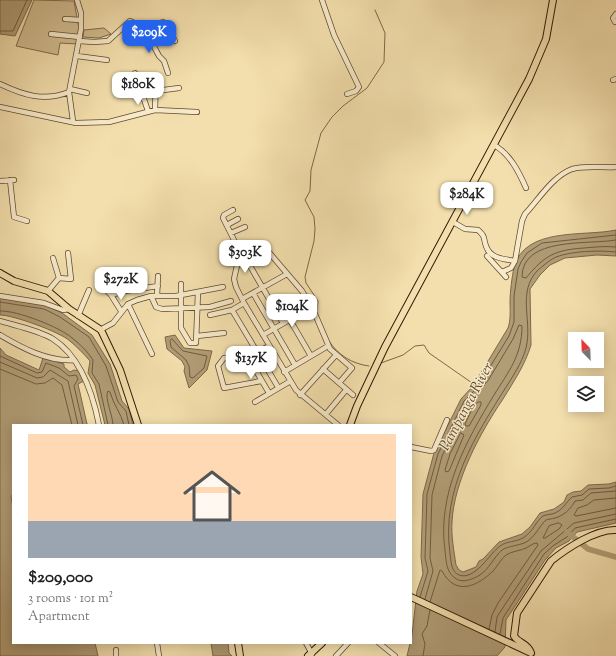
<!DOCTYPE html>
<meta charset="utf-8">
<style>
:root{--surface:#fff;--page:#f2f2f2;--text:#222;--muted:#767676;--line:#e0e0e0;--accent:#2563eb}
body{margin:0;font-family:"Sorts Mill Goudy",serif;background:var(--page);color:var(--text);height:100vh;display:flex;flex-direction:column;font-size:15px;white-space:nowrap}
*{box-sizing:border-box;margin:0}
p{font-size:13px;color:var(--muted)}
.icon{flex:none;width:22px;height:22px;fill:none;stroke:currentColor;stroke-width:2;stroke-linecap:round;stroke-linejoin:round}
.map{position:relative;flex:1;overflow:hidden}
.sheet{position:absolute;left:12px;top:424px;width:400px;height:220px;display:flex;flex-direction:column;background:var(--surface);border-radius:0px;box-shadow:0 2px 10px #0003}
.sheet>*{flex:none}
.needle{width:26px;rotate:337deg}
.controls{position:absolute;left:568px;top:332px;display:grid;gap:8px}
.controls a{display:grid;place-items:center;width:36px;height:36px;border-radius:0px;background:var(--surface);box-shadow:0 2px 10px #0003;font-size:20px}
.price{position:absolute;translate:-50% -34px;padding:0 9px;border-radius:8px;background:#fff;color:#222;font-size:13px;line-height:26px;filter:drop-shadow(0 1px 2px #0008)}
.price::after{content:'';position:absolute;left:50%;top:24px;width:12px;height:9px;margin-left:-6px;background:inherit;clip-path:polygon(0 0,100% 0,50% 100%)}
.price.current{background:var(--accent);color:#fff}
ul{padding:0;list-style:none}
li{display:grid;align-content:center;gap:8px;height:212px;padding:0 16px}
li+li{border-top:1px solid var(--line)}
li span{display:grid;place-items:center;height:124px;border-radius:0px;color:#555}
li>.icon{margin-inline-start:auto}
span .icon{width:72px;height:72px;fill:#fffc;stroke-width:1}
li b{font-size:17px}
.map>svg:first-child{display:block}
.green{fill:#d2bd91;stroke:#806b4c}
.water{fill:#b09c75;stroke:#7c6849}
.lines{fill:none;stroke-linecap:round;stroke-linejoin:round}
.shore{stroke:#705a3e;stroke-width:1}
.stream{stroke:#7c6849;stroke-width:1}
.river{stroke:#b09c75;stroke-width:5.5}
.minor-casing{stroke:#604a31;stroke-width:6}
.major-casing{stroke:#2f1908;stroke-width:8}
.minor{stroke:#f7eaca;stroke-width:4.5}
.major{stroke:#f3dfad;stroke-width:6}
.labels{text-anchor:middle;dominant-baseline:central;stroke-width:3;stroke-linejoin:round;paint-order:stroke}
.water-label{font-size:15px;font-style:italic;fill:#634d34;stroke:#f7eaca}
</style>
<div class="map">
<svg width="616" height="656" viewBox="0 0 616 656">
<rect width="100%" height="100%" fill="#f3dfad"/>
<filter id="stains"><feTurbulence type="fractalNoise" baseFrequency=".005" numOctaves="4"/><feColorMatrix values="0 0 0 0 .2 0 0 0 0 .09 0 0 0 0 .02 0 0 0 .5 -.17"/></filter>
<radialGradient id="worn" r=".72"><stop offset=".6" stop-color="#630" stop-opacity="0"/><stop offset="1" stop-color="#630" stop-opacity=".3"/></radialGradient>
<path class="green" d="M34 0 74 1 79 29 77 44 60 43 58 55 16 46Z
M104 28 111 34 99 38 83 37 84 30Z"/>
<path class="water" d="M0 0H32L15 36 0 34Z
M616 230V256L597 255 565 258 550 265 540 275 530 289 531 345C525 365 514 381 503 399 480 433 454 481 452 522 451 536 454 551 456 565L459 570 463 572 476 567 479 561 483 559 499 542 522 534 530 527 540 513 554 509 564 502 567 495 573 492 581 491 588 485 609 484 616 482V523L577 532 569 541 556 548 545 560 506 620 505 647 497 656H407L412 635 417 591 423 574 421 557 423 494 434 453 461 399 473 386 508 328C511 319 510 311 510 301 510 293 512 276 514 268 524 226 585 237 616 230Z
M0 298 45 305 62 313 92 335 110 364 122 401 129 409 133 425H105L95 385 88 373 90 361C84 354 77 347 70 341 60 332 13 315 0 315Z
M175 335 184 348 212 351 207 370 189 388 184 371 185 367 182 361 167 349 165 337Z
M0 348 6 355 39 370 43 358 64 364V367L70 372 74 370 79 371 84 381 78 384 87 424 89 425H13V495L11 496 13 509V643H95L98 656H0Z
M211 643H228L229 653 232 656H213Z"/>
<g class="lines">
<path class="shore" d="M0 31H13L27 0
M616 240C589 245 522 236 522 277L526 278C545 255 555 250 584 248 595 247 605 246 616 247
M616 252C600 250 571 251 556 257 549 260 543 266 537 271 518 292 531 318 527 343 525 357 515 373 508 384 475 436 441 489 450 554 451 561 451 572 459 575 475 581 490 553 500 546 507 541 516 542 523 538 533 532 536 521 543 516 547 514 551 515 555 513 564 509 566 502 572 497L582 495 589 489 609 488 616 486
M0 302 44 309 60 317 89 337 106 366 118 402 126 411 129 425
M0 311C16 310 60 327 72 338 80 344 88 352 93 360L92 373 99 384 108 425
M172 339 183 351 207 356 204 368 193 378 190 377 189 366 186 360 171 347 170 341Z
M0 356 37 373 42 372 46 363 59 368 69 376 76 375 78 379 74 386 83 425
M0 362 37 378 43 377 50 370 68 381 78 425
M0 369 36 384 45 383 53 378 62 385 72 425
M478 402H481V405L469 426H466L465 424 473 407Z
M113 425C113 416 104 397 108 391L110 392C113 404 121 413 124 425
M461 433 464 435 449 471 446 472 445 470 450 454Z
M616 498 594 500 587 505 578 508 574 515 576 516 616 508
M559 523 562 525 559 529 545 538H543L549 526Z
M420 597 428 571 425 558 427 494 438 454 464 401 477 388 509 336 514 322V296L518 269 521 262 527 253 542 243 616 235
M425 599 433 571 430 558 432 495 442 456 466 408 489 379 513 339 519 325 522 326C522 355 509 371 494 395 466 441 437 494 445 550 446 560 446 572 455 578 462 584 473 579 480 575 489 569 494 557 502 550 510 545 520 546 528 541 536 535 541 524 546 520 548 519 552 519 555 518 563 516 571 509 575 501L583 500 591 493 616 491
M430 602 440 570 442 571C456 597 478 586 494 570 498 565 501 559 506 555 512 551 520 551 526 548 530 546 533 543 537 543L538 545 498 603 492 615 489 629
M495 632 497 617 504 606 541 551 574 523 616 514
M500 634 503 618 544 554 554 545 567 537 575 528 616 519
M423 656 425 644 422 634 427 626 430 610"/>
<path class="stream" d="M317 314 318 301 306 283 305 277 314 241 315 229 314 217 305 200 310 191 311 170 321 133 332 117 343 106 367 88 384 62 385 33 375 10
M329 341C338 355 352 364 369 366
M381 363 403 355 415 346 424 345 429 353 475 385"/>
<path class="river" d="M567 532 588 549 616 557"/>
<g class="minor-casing">
<path id="minor" d="M322 0 334 35 359 87 356 91 347 94
M65 19 81 20
M615 22 613 18 616 14
M144 28 159 56 164 61 168 73
M51 34 80 37
M79 41 94 42 108 41 130 21 144 28 163 22 175 41
M77 56 107 60
M135 73 148 111
M613 80 616 79
M0 84C23 95 44 102 69 92
M70 89 87 93
M156 91 179 88
M0 107 76 123 109 122 155 110 197 112
M155 110 156 79
M73 121 69 92 81 29V13L77 0
M494 145C510 154 519 172 526 188
M10 180 14 217 27 221
M0 181 14 180
M233 210 224 215 223 218 240 252 234 279 236 287 244 303 296 390 338 425
M453 222 465 229 478 230C486 237 483 238 486 246 490 259 505 259 515 261L522 221 525 214C539 199 553 176 572 169 586 165 602 168 616 167
M227 225 238 219
M231 233 245 227
M240 252 255 244 261 243 302 291 312 307 330 349 352 368 339 383
M242 252 283 323
M487 256 506 277
M502 272 511 268 515 261
M59 278 71 279 68 253
M98 282 111 295 125 291 158 286
M181 284V328L190 343H196L198 292
M48 291 59 278 53 258
M253 293 295 365
M111 295 121 311
M0 296 44 303 63 310 69 309
M151 296 156 307 162 309 210 307 231 301
M157 296 158 276
M242 299 287 274
M128 304 152 354
M232 310 278 387
M210 315 232 310 244 303
M78 316 89 290
M290 320 311 356
M0 321C17 326 38 330 53 339 81 357 93 394 99 425
M100 330 113 323 128 304 137 300 151 296H176L223 287
M0 335C22 348 48 362 74 360
M263 335 312 307
M197 336 224 333
M248 357 269 393
M323 369 353 395
M284 372 328 346
M261 381 224 388 218 366 224 358 248 357 269 346
M300 395 336 355
M255 402 289 382
M326 414 346 390
M411 447 431 451 434 450 447 420
M157 643 159 656
M306 643 312 654
M379 643 395 656
M116 650V656
M336 656 348 643"/>
</g>
<g class="major-casing">
<path id="major" d="M0 273 14 281 48 291 69 309 101 330 120 370 138 425
M350 425 357 406 385 347 529 79 546 39 553 0
M411 597 531 653
M238 643 240 656
M531 653C528 643 519 644 514 636L517 613 551 561C567 548 596 529 616 530
M308 656 322 643"/>
</g>
<use href="#minor" class="minor"/>
<use href="#major" class="major"/>
</g>
<g class="labels">
<g class="water-label">
<text transform="translate(467 407) rotate(-62)">Pampanga River</text>
</g>
</g>
<rect width="100%" height="100%" filter="url(#stains)"/>
<rect width="100%" height="100%" fill="url(#worn)"/>
</svg>
<div class="controls">
<a><svg class="needle" viewBox="-14 -14 28 28"><path d="M0-13l5 13h-10z" fill="#e53935"/><path d="M0 13l5-13h-10z" fill="#767676"/></svg></a>
<a><svg class="icon" aria-label="layers" viewBox="0 0 24 24"><path d="M12 4l9 5-9 5-9-5zM3 14l9 5 9-5"/></svg></a>
</div>
<b class="price current" style="left:149px;top:54px">$209K</b>
<b class="price" style="left:138px;top:106px">$180K</b>
<b class="price" style="left:467px;top:216px">$284K</b>
<b class="price" style="left:245px;top:274px">$303K</b>
<b class="price" style="left:121px;top:301px">$272K</b>
<b class="price" style="left:292px;top:328px">$104K</b>
<b class="price" style="left:251px;top:380px">$137K</b>
<section class="sheet">
<ul>
<li><span style="background:linear-gradient(#ffd9b3 70%,#9aa5b1 0)"><svg class="icon" aria-label="home" viewBox="0 0 24 24"><path d="M3 11l9-7 9 7M6 9v11h12V9"/></svg></span><div><b>$209,000</b><p>3 rooms · 101 m²</p><p>Apartment</p></div></li>
</ul>
</section>
</div>
